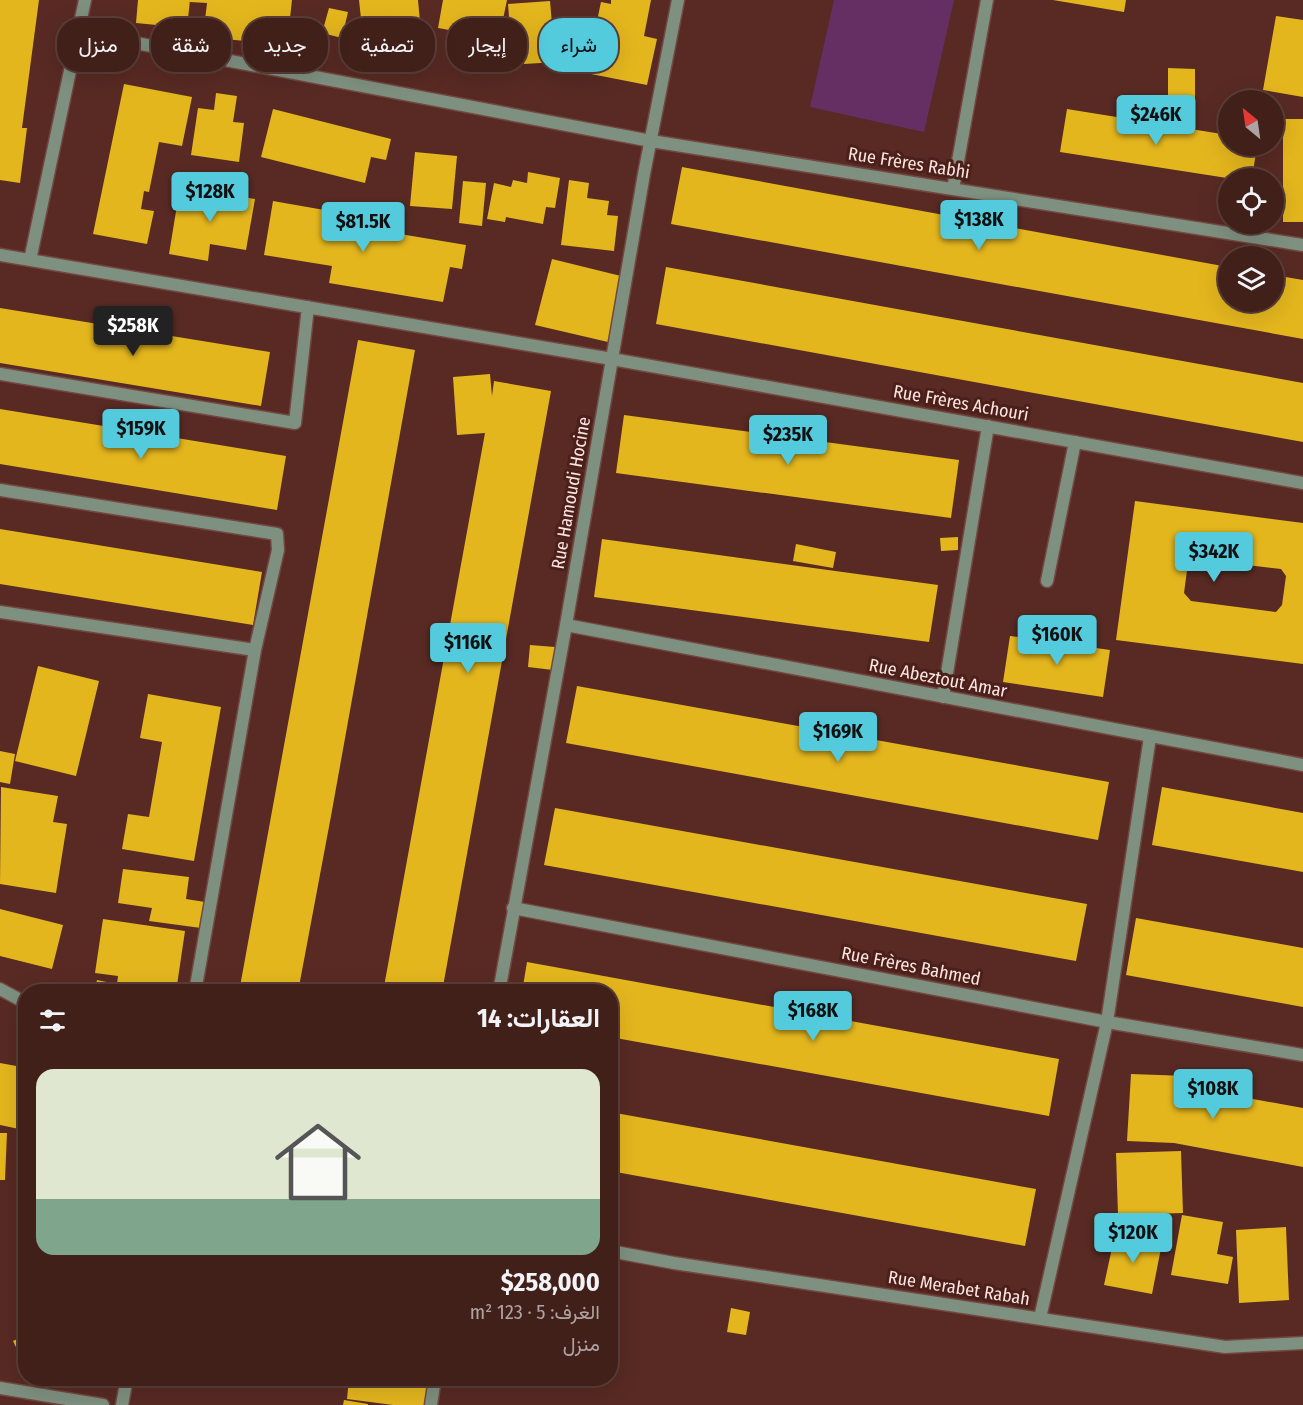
<!DOCTYPE html>
<html lang="ar">
<meta charset="utf-8">
<style>
:root{--surface:#42201a;--page:#492823;--text:#f1f3f6;--muted:#aea3a2;--line:#5a3e39;--accent:#54cadd}
body{margin:0;font-family:"Fira Sans Condensed",Vazirmatn,sans-serif;background:var(--page);color:var(--text);direction:rtl;height:100vh;display:flex;flex-direction:column;font-size:22px;white-space:nowrap}
*{box-sizing:border-box;margin:0}
p{font-size:20px;color:var(--muted)}
.icon{flex:none;width:33px;height:33px;fill:none;stroke:currentColor;stroke-width:2;stroke-linecap:round;stroke-linejoin:round}
.map{position:relative;flex:1;overflow:hidden;direction:ltr}
.sheet{position:absolute;left:18px;top:984px;width:600px;height:402px;display:flex;flex-direction:column;background:var(--surface);border-radius:24px;box-shadow:0 6px 24px #0002,0 0 0 2px var(--line);direction:rtl}
.sheet>*{flex:none}
.hud{position:absolute;left:18px;top:18px;width:600px;height:54px;direction:rtl;display:flex;gap:12px}
.needle{width:39px;rotate:331deg}
.buttons{position:absolute;left:1218px;top:90px;display:grid;gap:12px}
.buttons a{display:grid;place-items:center;width:66px;height:66px;border-radius:50%;background:var(--surface);box-shadow:0 6px 24px #0002,0 0 0 2px var(--line);font-size:30px}
.price{position:absolute;translate:-50% -51px;padding:0 14px;border-radius:6px;background:var(--accent);color:#111;font-size:20px;line-height:39px;filter:drop-shadow(0 2px 3px #0008)}
.price::after{content:'';position:absolute;left:50%;top:36px;width:18px;height:14px;margin-left:-9px;background:inherit;clip-path:polygon(0 0,100% 0,50% 100%)}
.price.on{background:#222;color:#fff}
ul{padding:0;list-style:none}
li{display:grid;align-content:center;gap:12px;height:318px;padding:0 18px}
li span{display:grid;place-items:center;height:186px;border-radius:18px;color:#555}
li>.icon{margin-inline-start:auto}
span .icon{width:108px;height:108px;fill:#fffc;stroke-width:1}
li b{font-size:26px}
h2{display:flex;justify-content:space-between;align-items:center;height:72px;padding:0 18px;font-size:26px}
.tag{padding:0 21px;border-radius:24px;background:var(--surface);box-shadow:0 6px 24px #0002,0 0 0 2px var(--line);font-size:21px;line-height:54px}
.tag.on{background:var(--accent);color:#111}
.map>svg:first-child{display:block}
.green{fill:#662f63}
.building{fill:#e4b61e;fill-rule:evenodd}
.lines{fill:none;stroke-linecap:round;stroke-linejoin:round}
.service-casing{stroke:#724841;stroke-width:15}
.minor-casing{stroke:#724841;stroke-width:15}
.service{stroke:#7e9080;stroke-width:12}
.minor{stroke:#7e9080;stroke-width:12}
.labels{text-anchor:middle;dominant-baseline:central;stroke-width:6;stroke-linejoin:round;paint-order:stroke}
.street-label{font-size:18px;fill:#fde4e0;stroke:#4c201a}
</style>
<div class="map">
<svg width="1303" height="1405" viewBox="0 0 1303 1405">
<rect width="100%" height="100%" fill="#582a23"/>
<path class="green" d="M834 0H954L924 132 810 107Z"/>
<path class="building" d="M0 0H39L22 128H27L20 183 0 180Z
M138 0H190L187 28 136 23Z
M190 0H292L287 45 203 37 207 3 190 2Z
M359 0H418L420 22 362 28Z
M443 0H507L499 39 438 28Z
M611 0H651L644 36 657 39 647 85 586 73 601 2 611 4Z
M1053 0H1126L1124 12Z
M550 1 552 24 572 23 574 61 524 64 523 43 511 44 508 4Z
M329 8 348 12 342 38 322 33Z
M1276 16 1303 20V97L1263 90Z
M1168 68 1195 69V100L1168 99Z
M124 84 192 97 182 146 159 142 149 192 144 191 141 209 154 211 147 244 93 234Z
M216 93 237 96 233 122 244 123 239 162 191 155 198 108 214 110Z
M273 109 391 139 386 160 371 157 365 183 261 157Z
M1067 109 1228 135V146H1257L1252 178H1227L1060 152Z
M1283 119H1303V222H1283Z
M415 152 457 156 452 209 410 206Z
M682 167 1228 267V302H1274V275L1303 280V339L671 224Z
M528 172 560 178 555 208 546 207 543 224 506 217 505 222 487 219 494 183 511 187 513 180 527 183Z
M569 180 589 183 587 198 609 201 607 215 618 216 614 251 561 245Z
M463 181 486 183 482 226 459 223Z
M180 187 255 199 246 250 210 244 208 261 169 254Z
M273 201 330 211 328 222 466 245 462 269 450 267 443 302 329 283 332 266 264 255Z
M552 259 625 277 608 342 535 325Z
M666 267 1303 383V442L656 324Z
M0 308 270 352 261 406 0 363Z
M358 340 415 350 331 816 298 992H239Z
M490 374 492 396 494 381 551 391 442 992H383L485 433 457 435 453 377Z
M0 409 286 456 277 510 0 464Z
M624 415 959 460 951 518 616 473Z
M1135 501 1303 523V664L1116 640ZM1196 559 1281 569 1286 576 1282 605 1276 612 1191 601 1184 593 1188 563Z
M0 529 262 572 253 625 0 584Z
M958 537V550L941 551 940 538Z
M602 539 938 585 929 642 594 597Z
M796 544 836 552 833 568 793 561Z
M1010 636 1110 650 1103 697 1003 682Z
M530 645 555 647 553 670 528 667Z
M38 666 99 681 76 776 15 761Z
M577 686 1109 782 1098 840 566 743Z
M148 694 221 707 194 861 122 849 128 814 149 817 162 742 140 738Z
M0 751 15 754 10 784 0 782Z
M1 787 58 796 53 822 67 824 56 893 0 884Z
M1162 787 1303 813V872L1152 845Z
M555 808 1087 904 1076 961 544 865Z
M123 869 189 877 186 899 205 902 201 928 149 921 152 908 118 903Z
M0 909 63 925 52 969 0 956Z
M1136 918 1303 948V1007L1126 975Z
M103 919 185 931 176 992H116L118 976 95 973Z
M527 962 1059 1059 1049 1116 610 1037V992H522Z
M97 980 116 984 114 992H94Z
M0 1063 22 1067 19 1084 26 1085 24 1130 0 1125Z
M1131 1074 1187 1076V1087L1303 1108V1167L1174 1143 1127 1141Z
M610 1112 1036 1189 1025 1246 610 1171Z
M0 1133H7L5 1180H0Z
M1181 1151 1183 1213 1118 1215 1116 1153Z
M1182 1215 1223 1222 1217 1254 1233 1257 1228 1284 1171 1275Z
M1286 1227 1289 1300 1239 1303 1236 1230Z
M1115 1234 1162 1243 1152 1294 1104 1285Z
M731 1308 750 1312 746 1335 727 1332Z
M26 1335V1368L13 1341Z
M349 1378H429L425 1405H393L347 1399Z
M344 1400 368 1404V1405H343Z"/>
<g class="lines">
<g class="service-casing">
<path id="service" d="M1047 581 1075 442"/>
</g>
<g class="minor-casing">
<path id="minor" d="M78 32 651 141 1303 245
M953 189 987 0
M0 255 612 359 1303 483
M30 260 85 0
M0 374 295 423 308 307
M0 490 277 534 278 550 255 650 195 992
M0 612 255 650
M566 625 1303 765
M943 697 988 426
M513 908 1107 1022 1303 1055
M0 989 26 1003
M499 992 566 625 644 174 678 0
M610 1251 674 1263 1225 1347 1303 1343
M1040 1318 1107 1022 1150 737
M0 1388 103 1405
M122 1405 127 1378
M431 1405 435 1378"/>
</g>
<use href="#service" class="service"/>
<use href="#minor" class="minor"/>
</g>
<g class="labels">
<g class="street-label">
<text transform="translate(909 163) rotate(9)">Rue Frères Rabhi</text>
<text transform="translate(961 403) rotate(10)">Rue Frères Achouri</text>
<text transform="translate(571 493) rotate(-80)">Rue Hamoudi Hocine</text>
<text transform="translate(938 678) rotate(11)">Rue Abeztout Amar</text>
<text transform="translate(911 966) rotate(11)">Rue Frères Bahmed</text>
<text transform="translate(959 1288) rotate(9)">Rue Merabet Rabah</text>
</g>
</g>
</svg>
<div class="buttons">
<a><svg class="needle" viewBox="-14 -14 28 28"><path d="M0-13l5 13h-10z" fill="#e53935"/><path d="M0 13l5-13h-10z" fill="#aea3a2"/></svg></a>
<a><svg class="icon" aria-label="locate" viewBox="0 0 24 24"><circle cx="12" cy="12" r="6"/><path d="M12 2v4M12 18v4M2 12h4M18 12h4"/></svg></a>
<a><svg class="icon" aria-label="layers" viewBox="0 0 24 24"><path d="M12 4l9 5-9 5-9-5zM3 14l9 5 9-5"/></svg></a>
</div>
<b class="price" style="left:1156px;top:146px">$246K</b>
<b class="price" style="left:210px;top:223px">$128K</b>
<b class="price" style="left:979px;top:251px">$138K</b>
<b class="price" style="left:363px;top:253px">$81.5K</b>
<b class="price on" style="left:133px;top:357px">$258K</b>
<b class="price" style="left:141px;top:460px">$159K</b>
<b class="price" style="left:788px;top:466px">$235K</b>
<b class="price" style="left:1214px;top:583px">$342K</b>
<b class="price" style="left:1057px;top:666px">$160K</b>
<b class="price" style="left:468px;top:674px">$116K</b>
<b class="price" style="left:838px;top:763px">$169K</b>
<b class="price" style="left:813px;top:1042px">$168K</b>
<b class="price" style="left:1213px;top:1120px">$108K</b>
<b class="price" style="left:1133px;top:1264px">$120K</b>
<div class="hud">
<a class="tag on">شراء</a>
<a class="tag">إيجار</a>
<a class="tag">تصفية</a>
<a class="tag">جديد</a>
<a class="tag">شقة</a>
<a class="tag">منزل</a>
</div>
<section class="sheet">
<h2>العقارات: 14<svg class="icon" aria-label="filters" viewBox="0 0 24 24"><path d="M4 7h16M4 17h16"/><circle cx="9" cy="7" r="2"/><circle cx="15" cy="17" r="2"/></svg></h2>
<ul>
<li><span style="background:linear-gradient(#dfe7d0 70%,#7fa58c 0)"><svg class="icon" aria-label="home" viewBox="0 0 24 24"><path d="M3 11l9-7 9 7M6 9v11h12V9"/></svg></span><div><b>$258,000</b><p>الغرف: 5 · 123 m²</p><p>منزل</p></div></li>
</ul>
</section>
</div>
